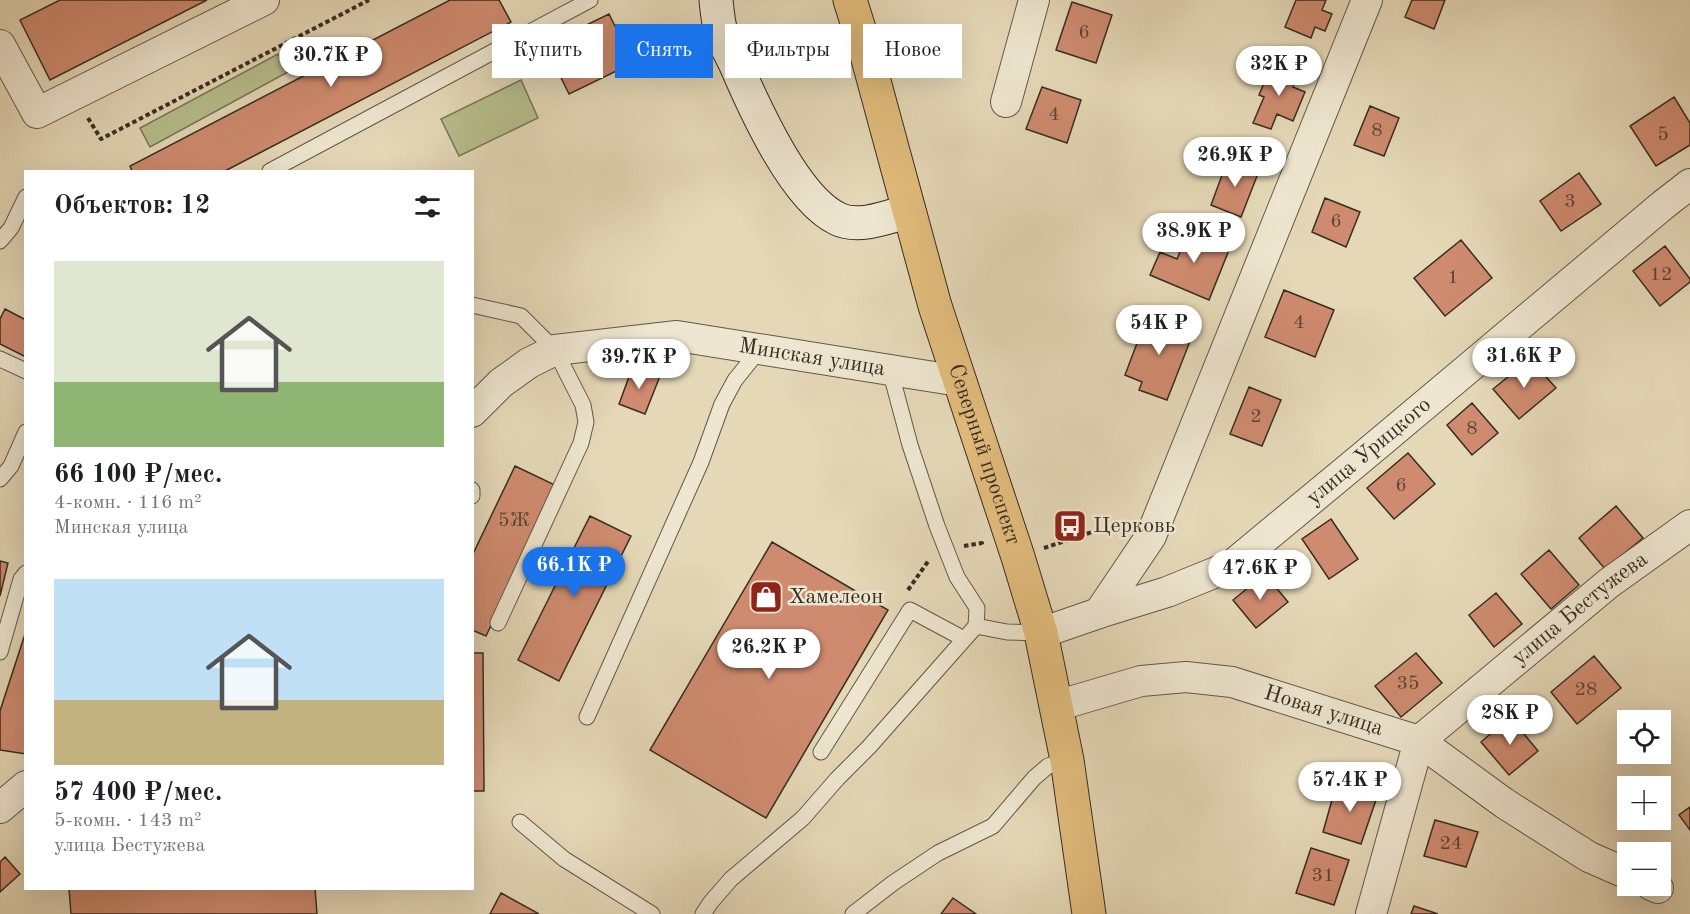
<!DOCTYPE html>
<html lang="ru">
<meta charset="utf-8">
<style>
:root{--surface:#fff;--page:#f2f2f2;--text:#202124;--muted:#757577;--accent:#1a73e8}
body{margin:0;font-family:"Old Standard TT",serif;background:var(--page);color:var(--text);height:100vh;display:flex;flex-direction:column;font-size:22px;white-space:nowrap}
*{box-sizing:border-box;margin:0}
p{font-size:20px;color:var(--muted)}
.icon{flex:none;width:33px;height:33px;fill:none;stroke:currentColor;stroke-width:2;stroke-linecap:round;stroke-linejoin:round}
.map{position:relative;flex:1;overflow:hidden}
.sheet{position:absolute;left:24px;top:170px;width:450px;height:720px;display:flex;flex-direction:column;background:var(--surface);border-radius:0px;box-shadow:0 6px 24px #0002}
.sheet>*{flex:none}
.guide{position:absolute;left:492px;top:24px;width:570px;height:54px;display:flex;gap:12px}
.buttons{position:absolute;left:1617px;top:710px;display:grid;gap:12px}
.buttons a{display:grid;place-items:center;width:54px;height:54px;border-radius:0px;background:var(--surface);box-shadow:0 6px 24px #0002;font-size:30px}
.price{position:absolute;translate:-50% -51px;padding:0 14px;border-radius:21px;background:#fff;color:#222;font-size:20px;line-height:39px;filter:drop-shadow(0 2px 3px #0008)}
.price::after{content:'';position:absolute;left:50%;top:36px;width:18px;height:14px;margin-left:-9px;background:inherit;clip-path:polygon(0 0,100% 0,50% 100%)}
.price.current{background:var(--accent);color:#fff}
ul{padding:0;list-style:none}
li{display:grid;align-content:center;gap:12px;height:318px;padding:0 30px}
li span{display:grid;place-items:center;height:186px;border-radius:0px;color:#555}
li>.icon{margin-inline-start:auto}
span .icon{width:108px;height:108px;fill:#fffc;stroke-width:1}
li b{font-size:26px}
h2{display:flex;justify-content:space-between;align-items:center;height:72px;padding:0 30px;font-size:26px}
.pill{padding:0 21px;border-radius:0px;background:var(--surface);box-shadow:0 6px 24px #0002;font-size:21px;line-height:54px}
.pill.current{background:var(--accent);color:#fff}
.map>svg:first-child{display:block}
.green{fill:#b7be8d;stroke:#777658;stroke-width:1.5}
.building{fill:#cf8b6f;stroke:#372d24;stroke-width:1.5}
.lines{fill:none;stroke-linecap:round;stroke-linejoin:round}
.lane-casing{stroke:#625849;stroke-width:17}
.street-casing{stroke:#625849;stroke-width:32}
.secondary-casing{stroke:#372d24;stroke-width:35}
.primary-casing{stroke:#372d24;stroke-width:35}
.path{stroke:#372d24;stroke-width:4;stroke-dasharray:4.5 3;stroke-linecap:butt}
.lane{stroke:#eee6d0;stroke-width:15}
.street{stroke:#eee6d0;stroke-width:30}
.secondary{stroke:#eee6d0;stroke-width:33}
.primary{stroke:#e2bc7c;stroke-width:33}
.labels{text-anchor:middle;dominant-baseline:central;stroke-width:5;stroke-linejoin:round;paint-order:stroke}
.number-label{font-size:20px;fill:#5d4437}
.street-label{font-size:22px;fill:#372d24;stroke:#eee6d0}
.poi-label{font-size:22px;fill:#372d24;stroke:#eee6d0;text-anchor:start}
</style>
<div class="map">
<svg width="1690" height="914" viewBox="0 0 1690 914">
<rect width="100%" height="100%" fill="#e5d8b7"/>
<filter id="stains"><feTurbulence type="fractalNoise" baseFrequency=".00333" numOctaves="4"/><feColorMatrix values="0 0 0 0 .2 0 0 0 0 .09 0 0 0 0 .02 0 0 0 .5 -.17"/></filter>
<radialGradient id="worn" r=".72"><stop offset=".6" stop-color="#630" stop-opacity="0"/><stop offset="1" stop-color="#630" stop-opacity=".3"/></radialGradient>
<path class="green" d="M278 54 288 72 150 147 140 128Z
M521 80 538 118 459 156 441 119Z"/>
<path class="building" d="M60 0H207L50 80 20 20Z
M450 0H499L511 22 225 171H132L130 166Z
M1296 0H1326L1322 10 1332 14 1325 31 1315 27 1311 38 1285 27Z
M1412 0H1445L1434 29 1405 17Z
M1072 2 1112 15 1096 63 1056 50Z
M609 14 633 63 569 94 545 45Z
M1272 64 1298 74 1293 87 1305 92 1293 121 1277 114 1271 129 1253 123 1264 97 1259 95Z
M1042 87 1081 100 1067 143 1026 129Z
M1674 97 1690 123V145L1656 166 1630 126Z
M1370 106 1399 118 1384 156 1354 145Z
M1228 159 1259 171 1241 217 1211 205Z
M1579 173 1601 204 1561 231 1540 201Z
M1325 198 1360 212 1346 247 1312 232Z
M1190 228 1231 245 1209 300 1150 275 1160 252 1177 259Z
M1461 240 1492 278 1445 316 1414 278Z
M1665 246 1690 279V282L1660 306 1633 271Z
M1284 290 1334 310 1315 357 1265 337Z
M5 309 26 320V357L0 344V319Z
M1148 314 1194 331 1167 400 1139 390 1142 382 1125 375Z
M1530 359 1556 388 1519 419 1493 389Z
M633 366 660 376 645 414 619 404Z
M1249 387 1281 400 1262 446 1230 434Z
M1472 403 1498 433 1472 455 1447 425Z
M1408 453 1435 484 1394 519 1367 488Z
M515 466 557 486 486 636 472 630V556Z
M1616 506 1643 538 1605 569 1579 538Z
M590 516 631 536 559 681 518 660Z
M1331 519 1358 559 1329 579 1302 539Z
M772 542 888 610 766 818 650 750Z
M1549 550 1579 585 1551 609 1521 574Z
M0 561 8 563 0 596Z
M1265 574 1288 602 1256 628 1233 600Z
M1496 593 1522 624 1494 647 1469 615Z
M26 631V754L0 750V711Z
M472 653H483L484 791H472Z
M1416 653 1442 683 1401 717 1375 686Z
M1594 656 1621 688 1577 724 1551 692Z
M1510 717 1538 751 1509 775 1481 742Z
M1337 782 1378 794 1361 844 1323 832Z
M1690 807V830L1679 815Z
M1435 820 1478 832 1466 867 1424 856Z
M1311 848 1349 860 1334 905 1296 893Z
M5 857 20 874 0 892V862Z
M69 888H315L317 914H71Z
M501 893 539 914H490Z
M953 898 976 914H941Z
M1414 906 1438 914H1411Z"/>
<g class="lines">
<g class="lane-casing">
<path id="lane" d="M270 171 590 0
M0 241 11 228 26 197
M472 305 521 316 555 350 583 405 586 422 581 443 498 623
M0 359 26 371
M0 479 11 466 26 432
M472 490V496
M976 626 1007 632 1041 633
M0 652 21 579 26 573
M587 717 701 462 722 404 735 380 760 349
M821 752 910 610 964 639
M520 822 564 859 652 914
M703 914 711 902 731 879 803 818 837 779 869 747 976 626 977 608 957 577 937 526 910 445 890 370
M853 914 893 883 938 853 993 826 1034 778 1048 766 1067 760"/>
</g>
<g class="street-casing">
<g id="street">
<path d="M0 45 37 113 264 0"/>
<path d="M1006 102 1034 0"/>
<path id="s1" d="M472 412 501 383 529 363 555 350 677 336 959 381"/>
<path d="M1099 613 1151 536 1367 0"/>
<path id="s2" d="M1041 633 1099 613 1167 592 1231 566 1359 460 1663 205 1690 184"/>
<path id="s3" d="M1056 706 1141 681 1186 677 1232 682 1419 741 1504 803 1589 857 1628 874"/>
<path d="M0 808 26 786"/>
<path d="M1651 885 1658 888"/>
<path id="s4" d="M1371 914 1419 741 1609 583 1690 525"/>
</g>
</g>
<g class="secondary-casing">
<path id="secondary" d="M716 0C717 10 718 22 721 32 724 43 731 54 736 65 754 107 795 199 838 219 859 229 888 217 909 211"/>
</g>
<g class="primary-casing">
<g id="primary">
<path id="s5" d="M850 0 865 48 935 306 1018 557 1041 633 1067 760 1089 914"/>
</g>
</g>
<path class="path" d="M88 118 101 139 369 0
M964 546 982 543V545
M1044 548 1095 531
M908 590 929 560"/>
<use href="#lane" class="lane"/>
<use href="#street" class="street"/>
<use href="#secondary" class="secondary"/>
<use href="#primary" class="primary"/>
</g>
<defs>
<g id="bus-square" transform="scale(1.725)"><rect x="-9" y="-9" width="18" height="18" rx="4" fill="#8f2418" stroke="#eee6d0"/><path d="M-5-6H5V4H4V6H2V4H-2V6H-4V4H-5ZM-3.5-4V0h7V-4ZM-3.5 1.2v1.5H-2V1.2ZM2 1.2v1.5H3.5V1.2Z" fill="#fff"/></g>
<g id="shop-square" transform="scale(1.725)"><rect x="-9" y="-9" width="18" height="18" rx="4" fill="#8f2418" stroke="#eee6d0"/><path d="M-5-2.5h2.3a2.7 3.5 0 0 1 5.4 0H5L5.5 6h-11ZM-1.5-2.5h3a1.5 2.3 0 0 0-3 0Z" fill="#fff"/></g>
</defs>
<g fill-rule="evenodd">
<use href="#bus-square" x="1070" y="526"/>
<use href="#shop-square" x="766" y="597"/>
</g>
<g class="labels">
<g class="number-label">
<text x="1084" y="33">6</text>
<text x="1054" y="115">4</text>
<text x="1377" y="131">8</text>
<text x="1663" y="135">5</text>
<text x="1570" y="202">3</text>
<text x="1336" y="222">6</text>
<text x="1661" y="275">12</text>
<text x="1453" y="278">1</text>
<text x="1299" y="323">4</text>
<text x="1256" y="417">2</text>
<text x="1472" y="429">8</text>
<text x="1401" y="486">6</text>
<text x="514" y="521">5Ж</text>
<text x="1408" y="684">35</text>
<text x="1586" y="690">28</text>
<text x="1451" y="844">24</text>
<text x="1323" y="876">31</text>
</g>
<g class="street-label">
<text stroke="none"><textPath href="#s1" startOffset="364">Минская улица</textPath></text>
<text stroke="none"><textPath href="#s2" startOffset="381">улица Урицкого</textPath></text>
<text stroke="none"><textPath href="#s5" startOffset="474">Северный проспект</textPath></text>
<text stroke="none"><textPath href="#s4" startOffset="388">улица Бестужева</textPath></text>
<text stroke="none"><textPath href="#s3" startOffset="276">Новая улица</textPath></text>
</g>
<g class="poi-label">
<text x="1093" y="526">Церковь</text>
<text x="789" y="597">Хамелеон</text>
</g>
</g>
<rect width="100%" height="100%" filter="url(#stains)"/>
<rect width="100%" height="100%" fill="url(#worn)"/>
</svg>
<div class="buttons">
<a><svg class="icon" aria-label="locate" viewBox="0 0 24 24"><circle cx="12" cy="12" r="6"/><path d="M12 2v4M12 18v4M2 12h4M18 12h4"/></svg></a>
<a>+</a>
<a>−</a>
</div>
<b class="price" style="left:331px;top:88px">30.7K ₽</b>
<b class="price" style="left:1279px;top:97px">32K ₽</b>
<b class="price" style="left:1235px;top:188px">26.9K ₽</b>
<b class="price" style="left:1194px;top:264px">38.9K ₽</b>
<b class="price" style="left:1159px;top:356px">54K ₽</b>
<b class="price" style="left:1524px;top:389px">31.6K ₽</b>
<b class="price" style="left:639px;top:390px">39.7K ₽</b>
<b class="price current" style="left:574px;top:598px">66.1K ₽</b>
<b class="price" style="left:1260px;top:601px">47.6K ₽</b>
<b class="price" style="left:769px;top:680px">26.2K ₽</b>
<b class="price" style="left:1510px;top:746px">28K ₽</b>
<b class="price" style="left:1350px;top:813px">57.4K ₽</b>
<div class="guide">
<a class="pill">Купить</a>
<a class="pill current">Снять</a>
<a class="pill">Фильтры</a>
<a class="pill">Новое</a>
</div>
<section class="sheet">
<h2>Объектов: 12<svg class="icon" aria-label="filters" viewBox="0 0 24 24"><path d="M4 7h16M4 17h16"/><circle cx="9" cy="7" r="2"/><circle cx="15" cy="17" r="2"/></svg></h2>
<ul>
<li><span style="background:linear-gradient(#dfe7d0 65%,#8fb573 0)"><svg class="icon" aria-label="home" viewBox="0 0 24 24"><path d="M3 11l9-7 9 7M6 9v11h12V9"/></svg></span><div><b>66 100 ₽/мес.</b><p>4-комн. · 116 m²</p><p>Минская улица</p></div></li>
<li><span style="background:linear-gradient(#bfe0f5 65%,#c2b280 0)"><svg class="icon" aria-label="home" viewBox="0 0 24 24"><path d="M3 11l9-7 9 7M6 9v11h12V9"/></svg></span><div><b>57 400 ₽/мес.</b><p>5-комн. · 143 m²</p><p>улица Бестужева</p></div></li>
</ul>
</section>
</div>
